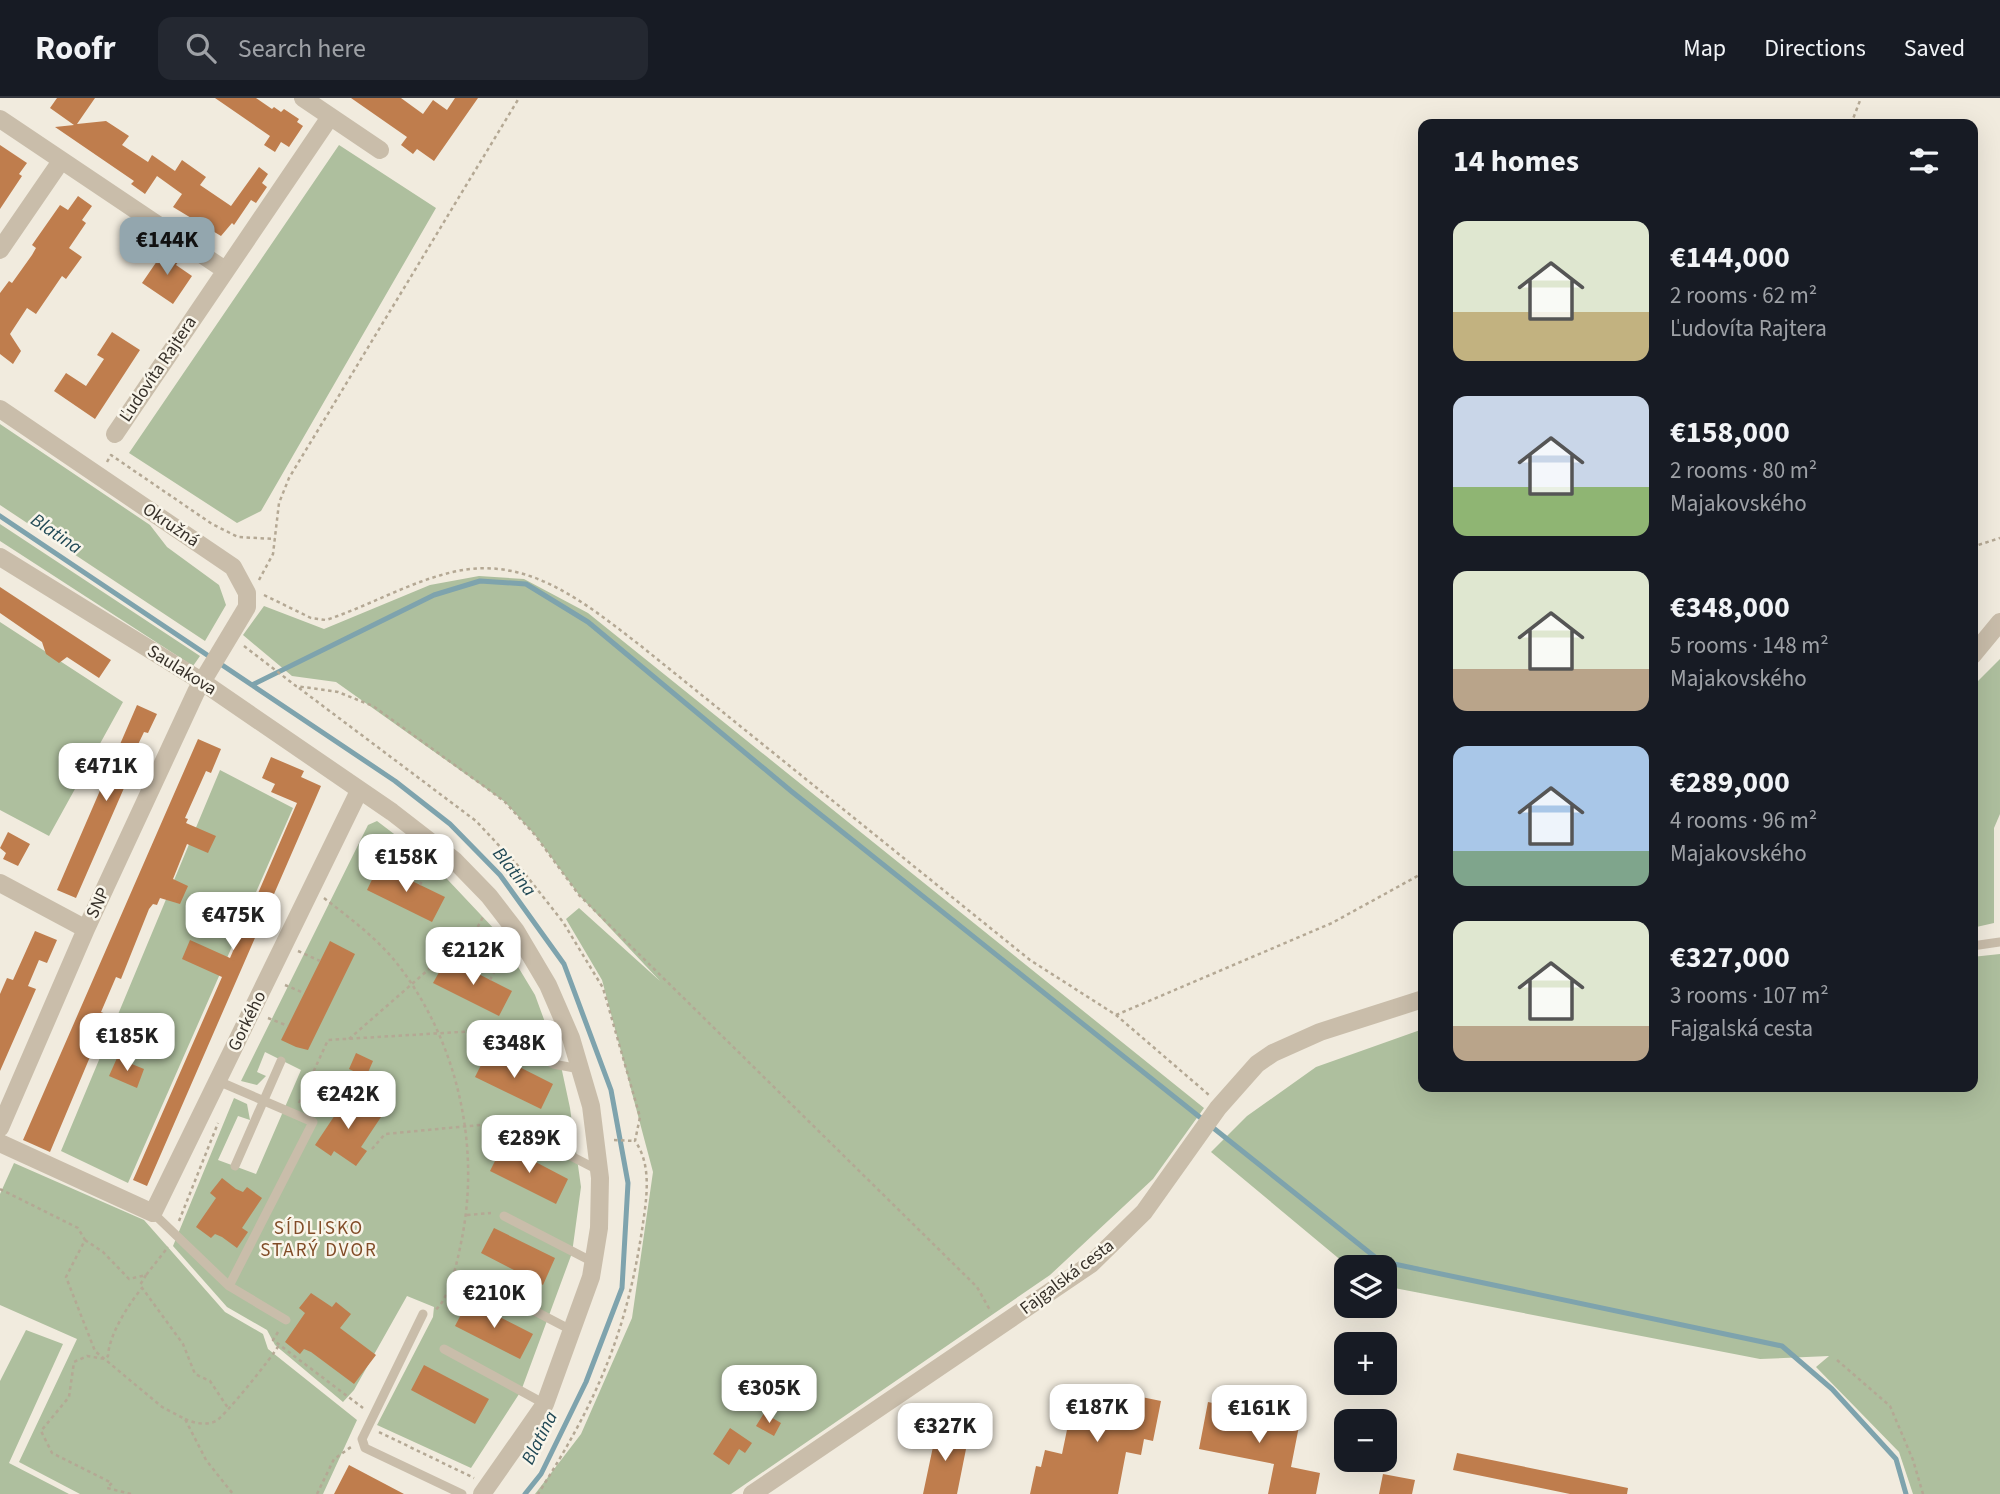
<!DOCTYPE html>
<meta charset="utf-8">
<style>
:root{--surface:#171b24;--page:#242831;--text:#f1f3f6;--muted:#9ea1a6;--line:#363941;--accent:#93a6ae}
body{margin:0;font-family:"Source Sans 3",sans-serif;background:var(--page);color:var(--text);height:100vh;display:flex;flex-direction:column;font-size:26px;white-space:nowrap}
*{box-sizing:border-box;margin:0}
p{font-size:23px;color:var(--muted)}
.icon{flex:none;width:38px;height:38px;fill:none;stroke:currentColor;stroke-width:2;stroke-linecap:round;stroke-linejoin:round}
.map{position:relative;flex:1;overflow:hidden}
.details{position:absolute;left:1418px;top:21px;width:560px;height:973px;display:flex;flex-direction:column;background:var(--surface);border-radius:14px;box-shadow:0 7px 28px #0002}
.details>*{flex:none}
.fabs{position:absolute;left:1334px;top:1157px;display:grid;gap:14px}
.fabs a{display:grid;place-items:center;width:63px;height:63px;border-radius:14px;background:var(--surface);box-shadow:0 7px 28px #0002;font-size:35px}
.price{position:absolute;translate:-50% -60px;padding:0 16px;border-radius:14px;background:#fff;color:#222;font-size:23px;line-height:46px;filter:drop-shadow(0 2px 4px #0008)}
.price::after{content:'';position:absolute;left:50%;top:42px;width:21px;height:16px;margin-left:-10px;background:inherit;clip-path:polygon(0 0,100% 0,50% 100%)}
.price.on{background:var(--accent);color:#111}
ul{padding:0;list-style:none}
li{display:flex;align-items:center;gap:21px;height:175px;padding:0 35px}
li span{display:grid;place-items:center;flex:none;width:196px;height:140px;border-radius:14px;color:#555}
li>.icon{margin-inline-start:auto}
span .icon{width:84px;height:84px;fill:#fffc;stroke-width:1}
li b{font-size:30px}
h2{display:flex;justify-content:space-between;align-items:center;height:84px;padding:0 35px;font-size:30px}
header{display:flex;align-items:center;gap:42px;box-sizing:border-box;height:98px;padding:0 35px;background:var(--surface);border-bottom:2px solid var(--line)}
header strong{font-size:33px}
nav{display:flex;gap:38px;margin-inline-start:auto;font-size:24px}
.search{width:490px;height:63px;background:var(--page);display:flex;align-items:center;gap:18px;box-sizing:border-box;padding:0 24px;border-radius:14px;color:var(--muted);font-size:26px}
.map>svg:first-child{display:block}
.green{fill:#aebf9e}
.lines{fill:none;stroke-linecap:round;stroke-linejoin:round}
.stream{stroke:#7ea3ad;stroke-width:5}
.building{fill:#bf7d4d}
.path{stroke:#b4a894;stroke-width:2.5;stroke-dasharray:3.5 3.5;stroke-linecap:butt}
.service{stroke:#c9bdaa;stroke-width:9}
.minor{stroke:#c9bdaa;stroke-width:18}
.labels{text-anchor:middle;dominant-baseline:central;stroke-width:5;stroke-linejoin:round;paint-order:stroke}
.street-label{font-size:18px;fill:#363029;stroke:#f9f5ea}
.water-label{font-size:19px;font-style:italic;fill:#214956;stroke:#f9f5ea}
.neighbourhood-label{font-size:19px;letter-spacing:2px;fill:#814c27;stroke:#f9f5ea}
</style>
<header>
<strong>Roofr</strong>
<div class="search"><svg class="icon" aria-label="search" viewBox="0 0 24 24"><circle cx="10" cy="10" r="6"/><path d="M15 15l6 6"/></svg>Search here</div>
<nav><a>Map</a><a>Directions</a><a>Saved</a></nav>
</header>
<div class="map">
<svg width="2000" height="1396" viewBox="0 0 2000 1396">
<rect width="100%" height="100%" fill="#f1ebde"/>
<path class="green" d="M339 47 436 110 261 413 237 425 129 355Z
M0 326 150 427 167 449 219 487 226 507 205 543 0 407Z
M0 426 200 558 193 568 0 443Z
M479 478 524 481 588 515 1204 1010 1153 1081 1050 1177 731 1396H535L581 1336 632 1220 653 1074 602 882 566 821 579 810 660 883 579 797 535 737 505 704 336 584 292 578 243 537 264 508 324 531 430 487Z
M0 524 123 604 49 738 0 712Z
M2000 561V716L1994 730V825L1972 830V589Z
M220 672 293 710 128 1085 61 1053Z
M377 723 431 764 497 834 535 897 561 968 570 1010 581 1089 572 1155 521 1293 471 1370 377 1327 433 1219 434 1209 407 1198 354 1292 343 1304 275 1247 267 1232 227 1209 173 1148 234 1000 247 1006 250 1022 238 1018 218 1062 256 1076 301 972 265 954 257 974 266 978 257 987 241 983 368 727Z
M2000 856V1396H1913L1899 1354 1816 1269 1829 1258 1760 1261 1384 1188V1169H1349L1211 1054 1247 1018 1316 969 1423 931V989H1972V859Z
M14 1065 144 1122 225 1214 263 1236 268 1251 357 1322 323 1396H80L19 1364 77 1241 0 1207V1096Z
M26 1232 63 1246 9 1365 69 1396H0V1283Z"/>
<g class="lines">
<path class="stream" d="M0 418 395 683 450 726 500 777 564 866 611 992 628 1085 622 1190 586 1284 541 1376 525 1396
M252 587 434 497 480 483 526 486 588 524 791 693 1380 1163 1782 1248 1832 1291 1896 1361 1906 1396"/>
</g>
<path class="building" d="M57 0H95L77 26 106 23 129 38 122 47 148 64 152 57 175 73 182 62 206 79 200 87 231 108 259 69 268 76 262 85 267 89 256 105 251 102 234 127 232 125 221 138 173 109 182 96 157 78 145 96 131 86 134 83 55 29 74 27 50 10Z
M215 0H256L272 11 274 9 281 14 284 11 299 21 297 24 303 28 289 49 281 44 275 54 264 47 270 38Z
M351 0H401L423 16 433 2 447 12 455 0H478L434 63 417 51 413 56 401 47 407 39Z
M0 47 27 65 19 76 22 78 0 111Z
M78 98 92 108 82 122 86 125 69 150 82 159 66 181 62 178 36 216 27 210 10 236 21 253 13 266 0 256V195L9 183 12 185 32 157 36 150 32 147 60 107 68 112Z
M166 150 181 160 176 167 192 178 173 206 142 185Z
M112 234 140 252 95 321 54 293 66 275 86 288 104 261 97 257Z
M0 489 111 562 99 580 67 559 59 565 46 556 42 544 0 515Z
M137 607 157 616 148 635 144 634 133 657 138 658 76 800 57 792Z
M198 641 221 651 211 675 206 673 185 720 188 721 186 725 216 738 208 755 187 746 173 781 188 788 180 806 160 800 157 807 153 806 149 811 121 881 116 879 101 914 136 928 128 960 95 947 50 1054 23 1042Z
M271 659 304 673 301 679 321 688 147 1088 133 1082 222 879 182 861 190 842 230 860 297 705 271 694 275 686 262 680Z
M8 734 30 746 18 768 3 761 6 755 0 750Z
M379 767 445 799 432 824 367 792Z
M35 833 57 842 47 865 39 862 28 888 36 891 0 973V896L7 880 13 882Z
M330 843 355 856 308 952 296 949 281 942Z
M447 860 512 893 499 918 433 885Z
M488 953 553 986 541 1011 475 979Z
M356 955 373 963 366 979 349 971Z
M117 960 144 971 137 990 109 978Z
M341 998 363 1012 366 1007 381 1019 361 1049 367 1053 356 1068 334 1053 331 1058 315 1047 335 1017 330 1013Z
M503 1047 568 1081 556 1106 490 1073Z
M222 1080 236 1091 243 1094 247 1089 262 1100 242 1130 248 1134 237 1150 222 1139 215 1136 211 1140 196 1129 216 1100 210 1095Z
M494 1130 555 1160 543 1187 481 1155Z
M311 1195 332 1209 336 1204 351 1216 340 1230 376 1257 354 1286 311 1254 304 1251 300 1256 285 1244 305 1215 299 1210Z
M468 1203 533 1236 520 1261 455 1228Z
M424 1267 489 1301 475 1326 411 1292Z
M1093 1289 1161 1303 1153 1343 1144 1341 1141 1357 1126 1354 1118 1396H1030L1036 1368 1041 1369 1045 1352 1062 1356 1075 1293 1091 1296Z
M1208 1304 1300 1323 1291 1369 1320 1375 1316 1396H1268L1274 1366 1199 1351Z
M764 1315 781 1325 774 1338 756 1328Z
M938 1325 955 1329 952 1343 967 1346 957 1396H923Z
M730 1330 752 1345 745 1355 739 1351 729 1367 713 1356Z
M1457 1355 1628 1390 1627 1396H1570L1453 1372Z
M349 1367 404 1396H334Z
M1383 1376 1415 1382 1412 1396H1379Z"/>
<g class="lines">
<path class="path" d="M1851 26 1861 0
M107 364 111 357 212 426 238 439 275 441
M1972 449 2000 440
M259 482 273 456 279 405 289 380 519 0
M264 497 311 520 326 522C369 508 409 484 453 474 528 456 586 506 641 548L1030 862 1116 917 1209 997
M244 548 296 588 338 594 373 608 488 691 505 704 535 737 579 797 977 1189 991 1214
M299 590 476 723 522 772 563 824 603 890 640 1019 635 1043C653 1068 646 1104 642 1132 626 1238 595 1306 538 1396
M388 771 402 743
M420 787 430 766
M324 800C352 822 381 843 402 872 458 948 480 1048 462 1140 458 1160 450 1202 434 1213
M298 853 320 863
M458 866 483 819
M490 882 507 851
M285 887 304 895
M1116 917 1332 825 1423 775
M268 920 288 928
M349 941 476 830
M299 1005 328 942 493 932
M614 1042 635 1043
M372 1051 385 1036 501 1025
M0 1091 78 1130 85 1142 66 1179 95 1253 162 1309 185 1321 206 1362 233 1396
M467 1117 491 1115
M179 1123 218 1025
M85 1142 103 1154 129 1181 146 1177 168 1149
M146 1177 140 1187 183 1246 195 1276 210 1283 228 1310
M278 1234 273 1242 363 1310
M1837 1262 1890 1308 1913 1362 1923 1396
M185 1321C194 1325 206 1328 216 1323 225 1318 273 1258 279 1247
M379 1334 474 1380
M131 1396 107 1390 112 1385 52 1355 41 1333 69 1299 74 1264 87 1258 105 1261 108 1258C109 1237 128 1207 142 1190
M317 1396 334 1361 351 1349"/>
<path class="service" d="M1972 848 2000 844
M506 937 553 966 580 971
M218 983 313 1024 229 1188
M511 1027 598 1072
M235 1068 281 963
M153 1115 229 1188 286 1222
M504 1118 593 1164
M481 1185 573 1233
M423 1216 362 1341 365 1350 462 1396
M444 1251 545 1306"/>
<path class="minor" d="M303 0 380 52
M0 21 225 172
M0 152 61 63
M0 311 233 469 247 495V509L196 594 86 831 0 1030
M115 336 330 19
M0 459 201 583 392 714 454 762 489 798 516 833 548 887 571 940 591 1008 600 1080 599 1130 591 1179 545 1306 482 1396
M1972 558 2000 524
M0 785 86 831
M0 1045 153 1115 359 693
M752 1396 1091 1166 1144 1114 1218 1010 1257 966 1273 955 1320 934 1423 901"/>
</g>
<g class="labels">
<g class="street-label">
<text transform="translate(158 271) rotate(-56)">Ľudovíta Rajtera</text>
<text transform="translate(171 427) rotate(34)">Okružná</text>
<text transform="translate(182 572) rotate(32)">Saulakova</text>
<text transform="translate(98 805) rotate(-65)">SNP</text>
<text transform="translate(247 923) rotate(-64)">Gorkého</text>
<text transform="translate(1067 1179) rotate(-37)">Fajgalská cesta</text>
</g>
<g class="water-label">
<text transform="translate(56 436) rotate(34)">Blatina</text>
<text transform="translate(514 774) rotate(51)">Blatina</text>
<text transform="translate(540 1340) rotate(-63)">Blatina</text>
</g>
<g class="neighbourhood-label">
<text x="319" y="1130">SÍDLISKO<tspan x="319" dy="22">STARÝ DVOR</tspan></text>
</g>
</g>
</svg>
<div class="fabs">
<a><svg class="icon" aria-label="layers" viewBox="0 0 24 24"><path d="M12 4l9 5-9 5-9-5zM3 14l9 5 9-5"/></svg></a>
<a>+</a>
<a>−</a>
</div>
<b class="price on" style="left:167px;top:179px">€144K</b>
<b class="price" style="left:106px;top:705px">€471K</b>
<b class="price" style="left:406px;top:796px">€158K</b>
<b class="price" style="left:233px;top:854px">€475K</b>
<b class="price" style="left:473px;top:889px">€212K</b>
<b class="price" style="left:127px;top:975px">€185K</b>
<b class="price" style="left:514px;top:982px">€348K</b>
<b class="price" style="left:348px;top:1033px">€242K</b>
<b class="price" style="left:529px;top:1077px">€289K</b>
<b class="price" style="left:494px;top:1232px">€210K</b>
<b class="price" style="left:769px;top:1327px">€305K</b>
<b class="price" style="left:1097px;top:1346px">€187K</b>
<b class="price" style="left:1259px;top:1347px">€161K</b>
<b class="price" style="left:945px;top:1365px">€327K</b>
<section class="details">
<h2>14 homes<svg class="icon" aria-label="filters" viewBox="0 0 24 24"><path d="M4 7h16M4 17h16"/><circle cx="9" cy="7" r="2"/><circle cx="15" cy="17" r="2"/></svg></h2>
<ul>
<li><span style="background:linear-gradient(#dfe7d0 65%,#c2b280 0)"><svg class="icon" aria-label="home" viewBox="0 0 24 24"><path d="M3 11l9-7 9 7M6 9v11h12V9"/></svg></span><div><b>€144,000</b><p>2 rooms · 62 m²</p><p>Ľudovíta Rajtera</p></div></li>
<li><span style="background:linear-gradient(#c9d6e8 65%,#8fb573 0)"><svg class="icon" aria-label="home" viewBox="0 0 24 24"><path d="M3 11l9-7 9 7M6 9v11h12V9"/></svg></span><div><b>€158,000</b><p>2 rooms · 80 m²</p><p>Majakovského</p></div></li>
<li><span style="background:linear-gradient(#dfe7d0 70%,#b9a48a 0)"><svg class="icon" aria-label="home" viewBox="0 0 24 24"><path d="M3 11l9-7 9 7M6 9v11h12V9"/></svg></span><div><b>€348,000</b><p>5 rooms · 148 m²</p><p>Majakovského</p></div></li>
<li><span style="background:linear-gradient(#a9c7e8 75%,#7fa58c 0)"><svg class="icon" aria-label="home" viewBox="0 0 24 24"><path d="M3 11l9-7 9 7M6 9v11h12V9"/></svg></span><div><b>€289,000</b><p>4 rooms · 96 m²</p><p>Majakovského</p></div></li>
<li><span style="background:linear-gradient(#dfe7d0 75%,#b9a48a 0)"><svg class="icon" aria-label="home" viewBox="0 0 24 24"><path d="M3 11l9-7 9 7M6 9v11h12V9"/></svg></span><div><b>€327,000</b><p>3 rooms · 107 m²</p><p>Fajgalská cesta</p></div></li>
</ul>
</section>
</div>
